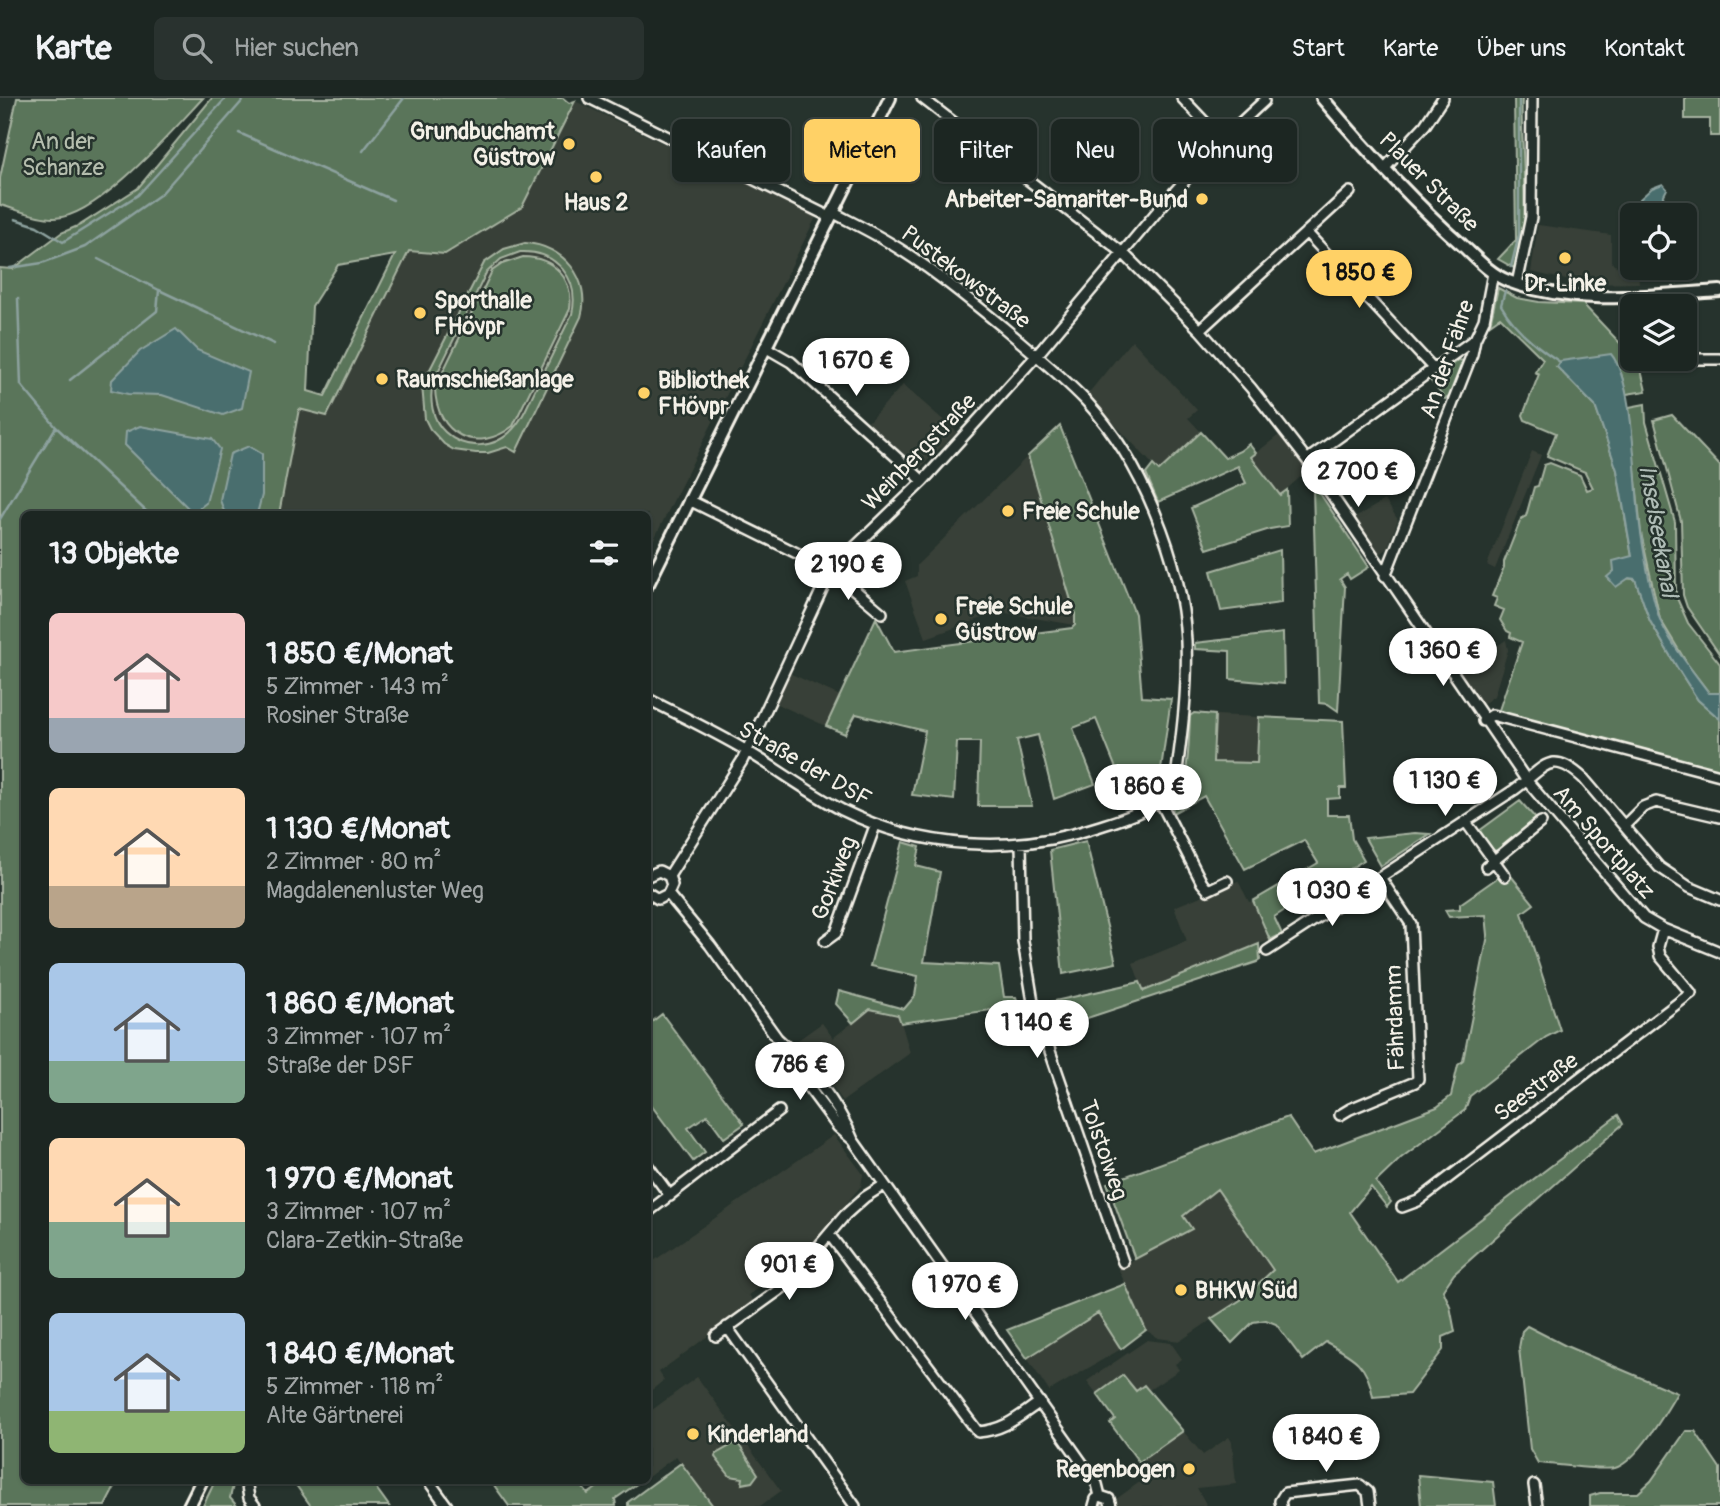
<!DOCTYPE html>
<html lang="de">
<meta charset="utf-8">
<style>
:root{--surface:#1c2622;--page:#29322f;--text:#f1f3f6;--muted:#a0a5a5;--line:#3a4340;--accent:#ffd166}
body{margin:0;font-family:Pangolin,sans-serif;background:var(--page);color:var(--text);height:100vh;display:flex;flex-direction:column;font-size:26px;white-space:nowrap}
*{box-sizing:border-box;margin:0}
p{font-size:23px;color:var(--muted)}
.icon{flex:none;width:38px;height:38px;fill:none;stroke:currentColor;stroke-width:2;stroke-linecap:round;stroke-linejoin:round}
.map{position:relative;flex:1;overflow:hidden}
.panel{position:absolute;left:21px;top:413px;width:630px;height:973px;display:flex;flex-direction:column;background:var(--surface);border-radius:10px;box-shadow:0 2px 5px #0004,0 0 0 2px var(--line)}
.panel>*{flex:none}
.top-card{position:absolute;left:672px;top:21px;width:665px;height:63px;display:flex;gap:14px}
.fabs{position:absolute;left:1620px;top:105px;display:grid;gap:14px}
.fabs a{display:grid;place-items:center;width:77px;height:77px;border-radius:10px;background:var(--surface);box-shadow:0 2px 5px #0004,0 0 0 2px var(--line);font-size:35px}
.price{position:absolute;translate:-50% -60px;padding:0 16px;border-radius:24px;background:#fff;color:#222;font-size:23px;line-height:46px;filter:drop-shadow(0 2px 4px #0008)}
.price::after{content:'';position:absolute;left:50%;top:42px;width:21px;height:16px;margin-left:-10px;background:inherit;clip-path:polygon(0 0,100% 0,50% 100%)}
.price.on{background:var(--accent);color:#111}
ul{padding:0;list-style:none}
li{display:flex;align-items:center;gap:21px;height:175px;padding:0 28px}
li span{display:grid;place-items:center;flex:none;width:196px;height:140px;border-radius:10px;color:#555}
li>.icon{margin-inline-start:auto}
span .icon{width:84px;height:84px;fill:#fffc;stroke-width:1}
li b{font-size:30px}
h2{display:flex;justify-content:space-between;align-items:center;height:84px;padding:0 28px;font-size:30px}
.pill{padding:0 24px;border-radius:10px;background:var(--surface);box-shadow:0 2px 5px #0004,0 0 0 2px var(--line);font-size:24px;line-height:63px}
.pill.on{background:var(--accent);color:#111}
header{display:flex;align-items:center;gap:42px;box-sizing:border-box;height:98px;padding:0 35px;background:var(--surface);border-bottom:2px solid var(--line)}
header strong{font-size:33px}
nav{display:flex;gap:38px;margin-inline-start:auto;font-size:24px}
.search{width:490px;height:63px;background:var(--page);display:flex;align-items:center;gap:18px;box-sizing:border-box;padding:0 24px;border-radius:10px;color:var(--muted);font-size:26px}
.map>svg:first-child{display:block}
.built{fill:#394138}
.green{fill:#5a755a;stroke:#a7b3a1;stroke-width:2;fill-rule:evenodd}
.water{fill:#496e6e;stroke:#8da29f;stroke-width:2}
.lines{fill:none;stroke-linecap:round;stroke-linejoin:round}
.stream{stroke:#8da29f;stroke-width:2.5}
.minor-casing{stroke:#f4f1e8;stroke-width:14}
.major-casing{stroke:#f4f1e8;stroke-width:16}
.minor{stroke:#26332d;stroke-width:9}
.major{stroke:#26332d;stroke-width:10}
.poi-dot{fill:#ffd166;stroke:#26332d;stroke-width:2.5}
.labels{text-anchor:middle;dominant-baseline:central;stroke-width:5;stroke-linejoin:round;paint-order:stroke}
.poi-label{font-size:23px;font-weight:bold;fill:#f4f1e8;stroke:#26332d;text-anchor:start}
.park-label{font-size:23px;fill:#b6bfaf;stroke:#26332d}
.street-label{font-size:23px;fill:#f4f1e8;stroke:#26332d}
.water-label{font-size:24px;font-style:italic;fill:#b0bdb7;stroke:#26332d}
</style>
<header>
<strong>Karte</strong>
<div class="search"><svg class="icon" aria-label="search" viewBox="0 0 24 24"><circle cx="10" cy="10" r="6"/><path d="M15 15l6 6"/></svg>Hier suchen</div>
<nav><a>Start</a><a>Karte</a><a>Über uns</a><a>Kontakt</a></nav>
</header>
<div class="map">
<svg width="1720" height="1408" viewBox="0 0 1720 1408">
<rect width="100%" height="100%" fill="#26332d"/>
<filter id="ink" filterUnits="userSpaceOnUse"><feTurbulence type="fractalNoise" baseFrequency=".0143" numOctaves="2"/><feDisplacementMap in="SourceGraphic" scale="14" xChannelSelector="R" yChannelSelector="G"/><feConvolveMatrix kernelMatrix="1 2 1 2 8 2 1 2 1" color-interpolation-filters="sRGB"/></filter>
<g filter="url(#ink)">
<path class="built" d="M575 3 816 119 648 453V416H279L299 311 327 318 409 153 445 156 522 109Z
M1538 127 1611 137V163L1614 167 1638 175 1639 185 1584 186 1531 174Z
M1132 242 1197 312 1188 320 1201 334 1159 373 1087 297Z
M903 287 957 334 920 370 868 324Z
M1279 337 1307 373 1280 397 1251 359Z
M1532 353 1541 357 1495 471 1487 467Z
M1028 358 1075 516V527L1000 514 926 540 905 483 917 478V467Z
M1385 402 1398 422 1387 451 1380 456 1355 420Z
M1506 542 1508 552 1494 598 1479 609 1454 570 1482 552 1485 556Z
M789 575 840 598 826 628 775 605Z
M1215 617 1259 619 1257 665 1213 664Z
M1238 783 1249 804 1253 803 1270 842 1143 893 1133 865 1187 843 1174 809Z
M870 911 899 917 910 955 843 1003 798 942 822 925 833 940Z
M834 1037 863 1076 861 1088 775 1189 770 1182 749 1197 754 1204 659 1274 664 1282 648 1295V1167Z
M1216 1091 1273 1172 1242 1201 1180 1243 1158 1240 1146 1232 1118 1170 1191 1132 1182 1118Z
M1098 1215 1121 1251 1049 1293 1027 1260Z
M1147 1242 1171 1245 1182 1261 1175 1266 1179 1272 1149 1292 1144 1287 1136 1293 1123 1277 1097 1296 1087 1283Z
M697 1279 781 1393 760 1408H713L676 1358 648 1379V1315Z
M1183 1333 1203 1357 1229 1339 1232 1344 1236 1386 1197 1390 1207 1408H1120L1115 1402 1148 1378 1139 1364Z"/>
<path class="green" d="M17 0H203C174 31 96 122 53 120 36 120 16 111 0 107V80Z
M212 0H563L569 5 575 3 522 109 445 156 409 153 327 318 299 311 279 416H24V1382L118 1383 105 1408H0V170L13 171 61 135 80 127 138 90ZM395 157 325 298 308 293 312 208 338 167Z
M1514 0H1522C1519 40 1534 139 1514 170L1498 161 1516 142Z
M1685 0H1720V38H1710V21H1685Z
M525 145C563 147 592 181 581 219L516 354 507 349 488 355H476L454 352 444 346 430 331 425 321 422 287 484 165 504 151ZM520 154C556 152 580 181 572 216 559 242 547 268 534 294 528 306 523 321 513 331 495 351 465 353 445 334 432 322 429 302 433 284L486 175 501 161Z
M523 159C553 159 574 180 570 211L513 328C476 357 436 337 435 290L492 173 502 166Z
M1498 190 1517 200 1539 204 1583 206 1637 263 1641 272 1646 293 1626 296 1621 275 1557 269 1595 308 1617 372 1632 459 1608 479 1635 481 1650 523 1678 571 1698 602 1720 621V672L1498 615 1522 544 1510 539 1511 535 1507 533 1500 522 1504 512 1494 508 1497 500 1492 498 1504 469V464L1521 421 1526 418 1534 389 1538 388 1544 367 1550 365 1580 377 1587 392 1593 390 1585 374 1547 358 1556 335 1525 322 1523 317 1539 276 1535 274 1543 261 1500 219 1490 226Z
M1458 262 1465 263 1451 298 1445 301 1430 282Z
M1645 306 1646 324 1675 424 1676 498 1688 525 1720 566V595L1710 596 1688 567 1660 521 1641 435 1629 309Z
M1672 317 1720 368V557L1687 509 1683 497 1681 423 1654 322Z
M1060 328 1135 516 1142 599 1171 601 1160 678 1153 691 1139 698 1131 678 1121 683 1096 621 1073 630 1095 686 1054 701 1038 637 1017 642 1032 708H978L980 644H957L954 702 912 697 925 633 856 616 845 636 826 628 876 520 894 554 1072 530 1075 527V516L1028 358Z
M1201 334 1225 360 1240 353 1249 346 1256 355 1251 359 1280 397 1287 392 1288 428 1270 431 1207 451 1191 410 1246 385 1238 368 1158 404 1146 376 1153 367 1159 373Z
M1313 391H1317L1369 469 1350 481 1347 476 1340 481 1345 489 1338 613 1328 606 1319 605Z
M1280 452 1281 505 1221 513 1211 473Z
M1283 535 1284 586 1230 581V553L1195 551V545Z
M1194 615 1215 617 1213 664 1257 665 1259 619 1343 623 1346 690H1340V700L1327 701V717H1349L1352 741 1364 762 1274 819 1282 836 1270 842 1253 803 1318 765 1304 742 1245 771 1204 698 1173 715C1171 696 1181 694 1185 679 1189 659 1189 638 1190 618Z
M1520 703 1537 722 1499 753 1491 752 1479 733Z
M1415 735 1430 736 1381 768 1365 740Z
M1086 743 1116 865 1063 876 1050 752Z
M903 744 920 749 916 768 940 774 924 864 999 868 1004 899H1016L1019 908 901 925 898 917 870 911 853 925 836 906 839 893 904 911 915 898 918 878 870 868Z
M1507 773 1534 806 1522 815 1560 932 1546 939 1470 998 1465 1012 1401 1060 1376 1084 1391 1104 1387 1109 1371 1089 1350 1114 1398 1184 1618 1017 1623 1026 1454 1176 1443 1192 1450 1208 1455 1234 1443 1239V1252L1409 1296 1373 1299C1368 1267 1354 1259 1326 1244L1303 1262 1276 1226 1266 1222 1253 1224 1232 1245 1211 1221 1242 1201 1273 1172 1217 1091 1183 1118 1192 1131 1135 1161 1107 1085 1288 1019 1313 1056 1437 1009 1451 998 1458 967 1463 963 1488 837 1486 817 1449 819 1445 812 1460 811V806Z
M1259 846 1260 862 1257 864 1054 931 1046 905 1140 884 1144 893Z
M662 916 744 1026 724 1040 707 1017 688 1030 705 1054 693 1063 648 1003V927Z
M1125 1186 1146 1232 1121 1251 1098 1215 1027 1260 1007 1232Z
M1527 1228 1566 1248 1677 1295C1666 1314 1636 1364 1615 1370 1602 1373 1554 1366 1538 1365L1530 1351 1519 1250 1522 1233Z
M1123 1277 1136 1293 1144 1287 1183 1333 1139 1364 1110 1325 1115 1321 1097 1296Z
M1686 1333H1695L1720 1370V1408H1590V1398L1600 1395H1638L1651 1383Z
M737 1344 758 1376 752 1384 742 1386 743 1380 730 1378 715 1359 716 1356Z
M681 1365 713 1408H628V1404Z
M1418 1377 1493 1384 1496 1408H1421Z
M215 1383H234L230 1400 237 1408H203Z
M293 1383H371L389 1408H311Z
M491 1383H577L588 1396 606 1383H641L615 1401 616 1408H509Z"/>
<path class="water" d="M1663 86 1667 91 1657 111 1649 117 1639 116 1640 101 1652 90Z
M176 231 197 252 249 274 242 310 223 317 162 297 128 296 111 292 112 282 140 253Z
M1611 256C1636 286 1634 393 1641 435 1645 462 1651 493 1659 519 1666 540 1695 576 1709 595H1720V621L1698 602 1678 571 1650 523 1635 481 1629 480 1616 489 1607 479 1614 473 1613 463 1632 458 1617 372 1595 308 1557 269 1561 263Z
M140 328 212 341 220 351 206 405 193 415 125 347 126 334Z
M249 348 262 356V397L257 416H225L220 402 230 356Z"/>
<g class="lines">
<path class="stream" d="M239 35 393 102
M363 53 404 0
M15 121 37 128 63 144 138 97 226 0
M98 161 159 192 274 246
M1511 169 1519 137V0
M10 170 42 165 85 149 161 96 245 0
M1505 193 1501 207C1514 231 1538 250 1560 264
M18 200 21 287 56 329 149 416
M70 282 157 213 159 192
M0 421 56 329"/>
<g class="minor-casing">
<path id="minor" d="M589 0 830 119
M922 0 1123 155 1200 232 1251 290 1314 371 1527 683 1644 820 1663 831 1720 854
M1182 0 1222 42
M1384 71 1425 27 1443 0
M1306 134 1434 271
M1517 186 1531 119 1532 0
M1200 232 1350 94
M765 249 791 264 923 383
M1659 261H1720
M1307 362 1475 241
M689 402 831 472 882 515
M1385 478 1472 256 1475 241 1484 222 1493 175
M648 601C681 618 715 634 747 653 779 672 809 695 842 712 921 751 1014 757 1097 729 1128 719 1161 711 1176 680 1182 635 1188 590 1186 543 1182 462 1141 362 1086 303 1060 276 1031 253 1003 229 966 199 929 168 888 144 870 133 851 124 832 114
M1483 623 1492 617 1720 677
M1160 703 1202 785 1208 792 1227 783
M1466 724 1505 778
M1624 728 1643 709 1656 704 1720 719
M1021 746 1023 843 1033 904 1123 1164
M1486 769 1541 724
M648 778 659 773 669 778
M669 778 742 663 831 472 923 383 1037 257 1166 103 1222 42 1264 3
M648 795 658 801 668 796
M668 796 710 847 777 940 789 963 838 1029 853 1042
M668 796 672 787 669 778
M825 843 836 835 875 728
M1267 853 1514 692C1544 671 1550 649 1584 681L1659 769 1689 789 1720 802
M777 940C806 966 839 1006 853 1042L1097 1386 1100 1398
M1340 1017 1350 1011 1415 984 1418 981 1411 826 1381 781
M648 1068 670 1098
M1402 1109 1418 1103 1691 895 1660 858 1658 849 1663 831
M648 1114 779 1013
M829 1136 978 1334C1005 1332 1018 1319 1040 1304
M727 1229 855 1408
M716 1238 785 1188 845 1117 865 1099 884 1087
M246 1382 249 1400 255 1408
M428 1382 447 1408
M1534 1387 1537 1408
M1100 1398 1109 1401 1111 1408
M1094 1408 1096 1401 1100 1398
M1281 1408 1280 1403 1285 1395 1360 1387 1368 1394 1370 1408"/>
</g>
<g class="major-casing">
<path id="major" d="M1322 0C1366 52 1411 102 1462 147 1476 160 1490 176 1508 183 1575 209 1650 197 1720 193
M648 486 890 0
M189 1408 202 1382"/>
</g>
<use href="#minor" class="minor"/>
<use href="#major" class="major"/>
</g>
</g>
<g class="poi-dot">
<circle cx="569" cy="46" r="7"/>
<circle cx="596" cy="79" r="7"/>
<circle cx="1202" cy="101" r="7"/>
<circle cx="1565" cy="160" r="7"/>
<circle cx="420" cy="215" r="7"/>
<circle cx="382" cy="281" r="7"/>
<circle cx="644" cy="295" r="7"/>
<circle cx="1008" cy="413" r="7"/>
<circle cx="941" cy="521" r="7"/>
<circle cx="1181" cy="1192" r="7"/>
<circle cx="693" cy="1336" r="7"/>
<circle cx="1189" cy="1371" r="7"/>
</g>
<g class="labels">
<g class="poi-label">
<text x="555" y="33" text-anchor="end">Grundbuchamt<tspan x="555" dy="26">Güstrow</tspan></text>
<text x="1188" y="101" text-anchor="end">Arbeiter-Samariter-Bund</text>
<text x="596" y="104" text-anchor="middle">Haus 2</text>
<text x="1565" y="185" text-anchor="middle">Dr. Linke</text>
<text x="434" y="202">Sporthalle<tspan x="434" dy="26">FHövpr</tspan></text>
<text x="396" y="281">Raumschießanlage</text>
<text x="658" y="282">Bibliothek<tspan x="658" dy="26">FHövpr</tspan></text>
<text x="1022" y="413">Freie Schule</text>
<text x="955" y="508">Freie Schule<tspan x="955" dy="26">Güstrow</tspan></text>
<text x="1195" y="1192">BHKW Süd</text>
<text x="707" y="1336">Kinderland</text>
<text x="1175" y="1371" text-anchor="end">Regenbogen</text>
</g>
<g class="park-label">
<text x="63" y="43">An der<tspan x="63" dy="26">Schanze</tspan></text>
</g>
<g class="street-label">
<text transform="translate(1429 84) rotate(45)">Plauer Straße</text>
<text transform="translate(966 179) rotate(37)">Pustekowstraße</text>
<text transform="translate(1447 261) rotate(-71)">An der Fähre</text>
<text transform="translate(919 354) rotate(-46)">Weinbergstraße</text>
<text transform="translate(805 666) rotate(30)">Straße der DSF</text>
<text transform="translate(1604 744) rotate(49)">Am Sportplatz</text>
<text transform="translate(834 780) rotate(-69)">Gorkiweg</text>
<text transform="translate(1395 920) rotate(-92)">Fährdamm</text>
<text transform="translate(1536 989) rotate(-37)">Seestraße</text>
<text transform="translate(1104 1052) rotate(71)">Tolstoiweg</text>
</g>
<g class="water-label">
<text transform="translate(1658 433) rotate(80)">Inselseekanal</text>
</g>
</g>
</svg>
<div class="fabs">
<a><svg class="icon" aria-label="locate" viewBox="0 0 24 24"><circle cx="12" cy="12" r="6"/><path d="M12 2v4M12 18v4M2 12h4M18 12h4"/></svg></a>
<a><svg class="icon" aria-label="layers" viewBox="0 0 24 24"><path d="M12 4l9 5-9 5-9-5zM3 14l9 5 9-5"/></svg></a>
</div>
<b class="price on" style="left:1359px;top:212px">1 850 €</b>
<b class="price" style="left:856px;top:300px">1 670 €</b>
<b class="price" style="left:1358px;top:411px">2 700 €</b>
<b class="price" style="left:848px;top:504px">2 190 €</b>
<b class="price" style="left:1443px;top:590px">1 360 €</b>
<b class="price" style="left:1445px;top:720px">1 130 €</b>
<b class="price" style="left:1148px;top:726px">1 860 €</b>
<b class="price" style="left:1332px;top:830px">1 030 €</b>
<b class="price" style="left:1037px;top:962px">1 140 €</b>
<b class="price" style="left:800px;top:1004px">786 €</b>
<b class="price" style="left:789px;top:1204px">901 €</b>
<b class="price" style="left:965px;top:1224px">1 970 €</b>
<b class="price" style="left:1326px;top:1376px">1 840 €</b>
<div class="top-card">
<a class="pill">Kaufen</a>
<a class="pill on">Mieten</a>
<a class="pill">Filter</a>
<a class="pill">Neu</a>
<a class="pill">Wohnung</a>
</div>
<section class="panel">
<h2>13 Objekte<svg class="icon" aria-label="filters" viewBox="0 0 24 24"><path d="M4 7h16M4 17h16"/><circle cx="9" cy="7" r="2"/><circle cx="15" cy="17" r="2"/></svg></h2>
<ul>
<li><span style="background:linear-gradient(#f6c9c9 75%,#9aa5b1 0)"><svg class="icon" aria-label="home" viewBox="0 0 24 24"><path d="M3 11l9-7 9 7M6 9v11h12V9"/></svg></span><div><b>1 850 €/Monat</b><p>5 Zimmer · 143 m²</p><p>Rosiner Straße</p></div></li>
<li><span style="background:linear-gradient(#ffd9b3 70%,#b9a48a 0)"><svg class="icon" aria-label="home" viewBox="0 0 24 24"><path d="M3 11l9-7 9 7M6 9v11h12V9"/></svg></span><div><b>1 130 €/Monat</b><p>2 Zimmer · 80 m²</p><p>Magdalenenluster Weg</p></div></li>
<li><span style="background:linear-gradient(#a9c7e8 70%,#7fa58c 0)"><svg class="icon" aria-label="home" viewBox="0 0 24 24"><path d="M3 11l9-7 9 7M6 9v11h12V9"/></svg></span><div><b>1 860 €/Monat</b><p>3 Zimmer · 107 m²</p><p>Straße der DSF</p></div></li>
<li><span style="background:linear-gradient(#ffd9b3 60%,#7fa58c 0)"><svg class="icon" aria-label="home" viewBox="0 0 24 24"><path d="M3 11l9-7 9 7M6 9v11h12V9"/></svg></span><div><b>1 970 €/Monat</b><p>3 Zimmer · 107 m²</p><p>Clara-Zetkin-Straße</p></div></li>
<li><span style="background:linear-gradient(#a9c7e8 70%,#8fb573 0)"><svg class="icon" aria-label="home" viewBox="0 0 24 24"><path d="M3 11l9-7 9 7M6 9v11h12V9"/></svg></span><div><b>1 840 €/Monat</b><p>5 Zimmer · 118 m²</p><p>Alte Gärtnerei</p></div></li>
</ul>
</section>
</div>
